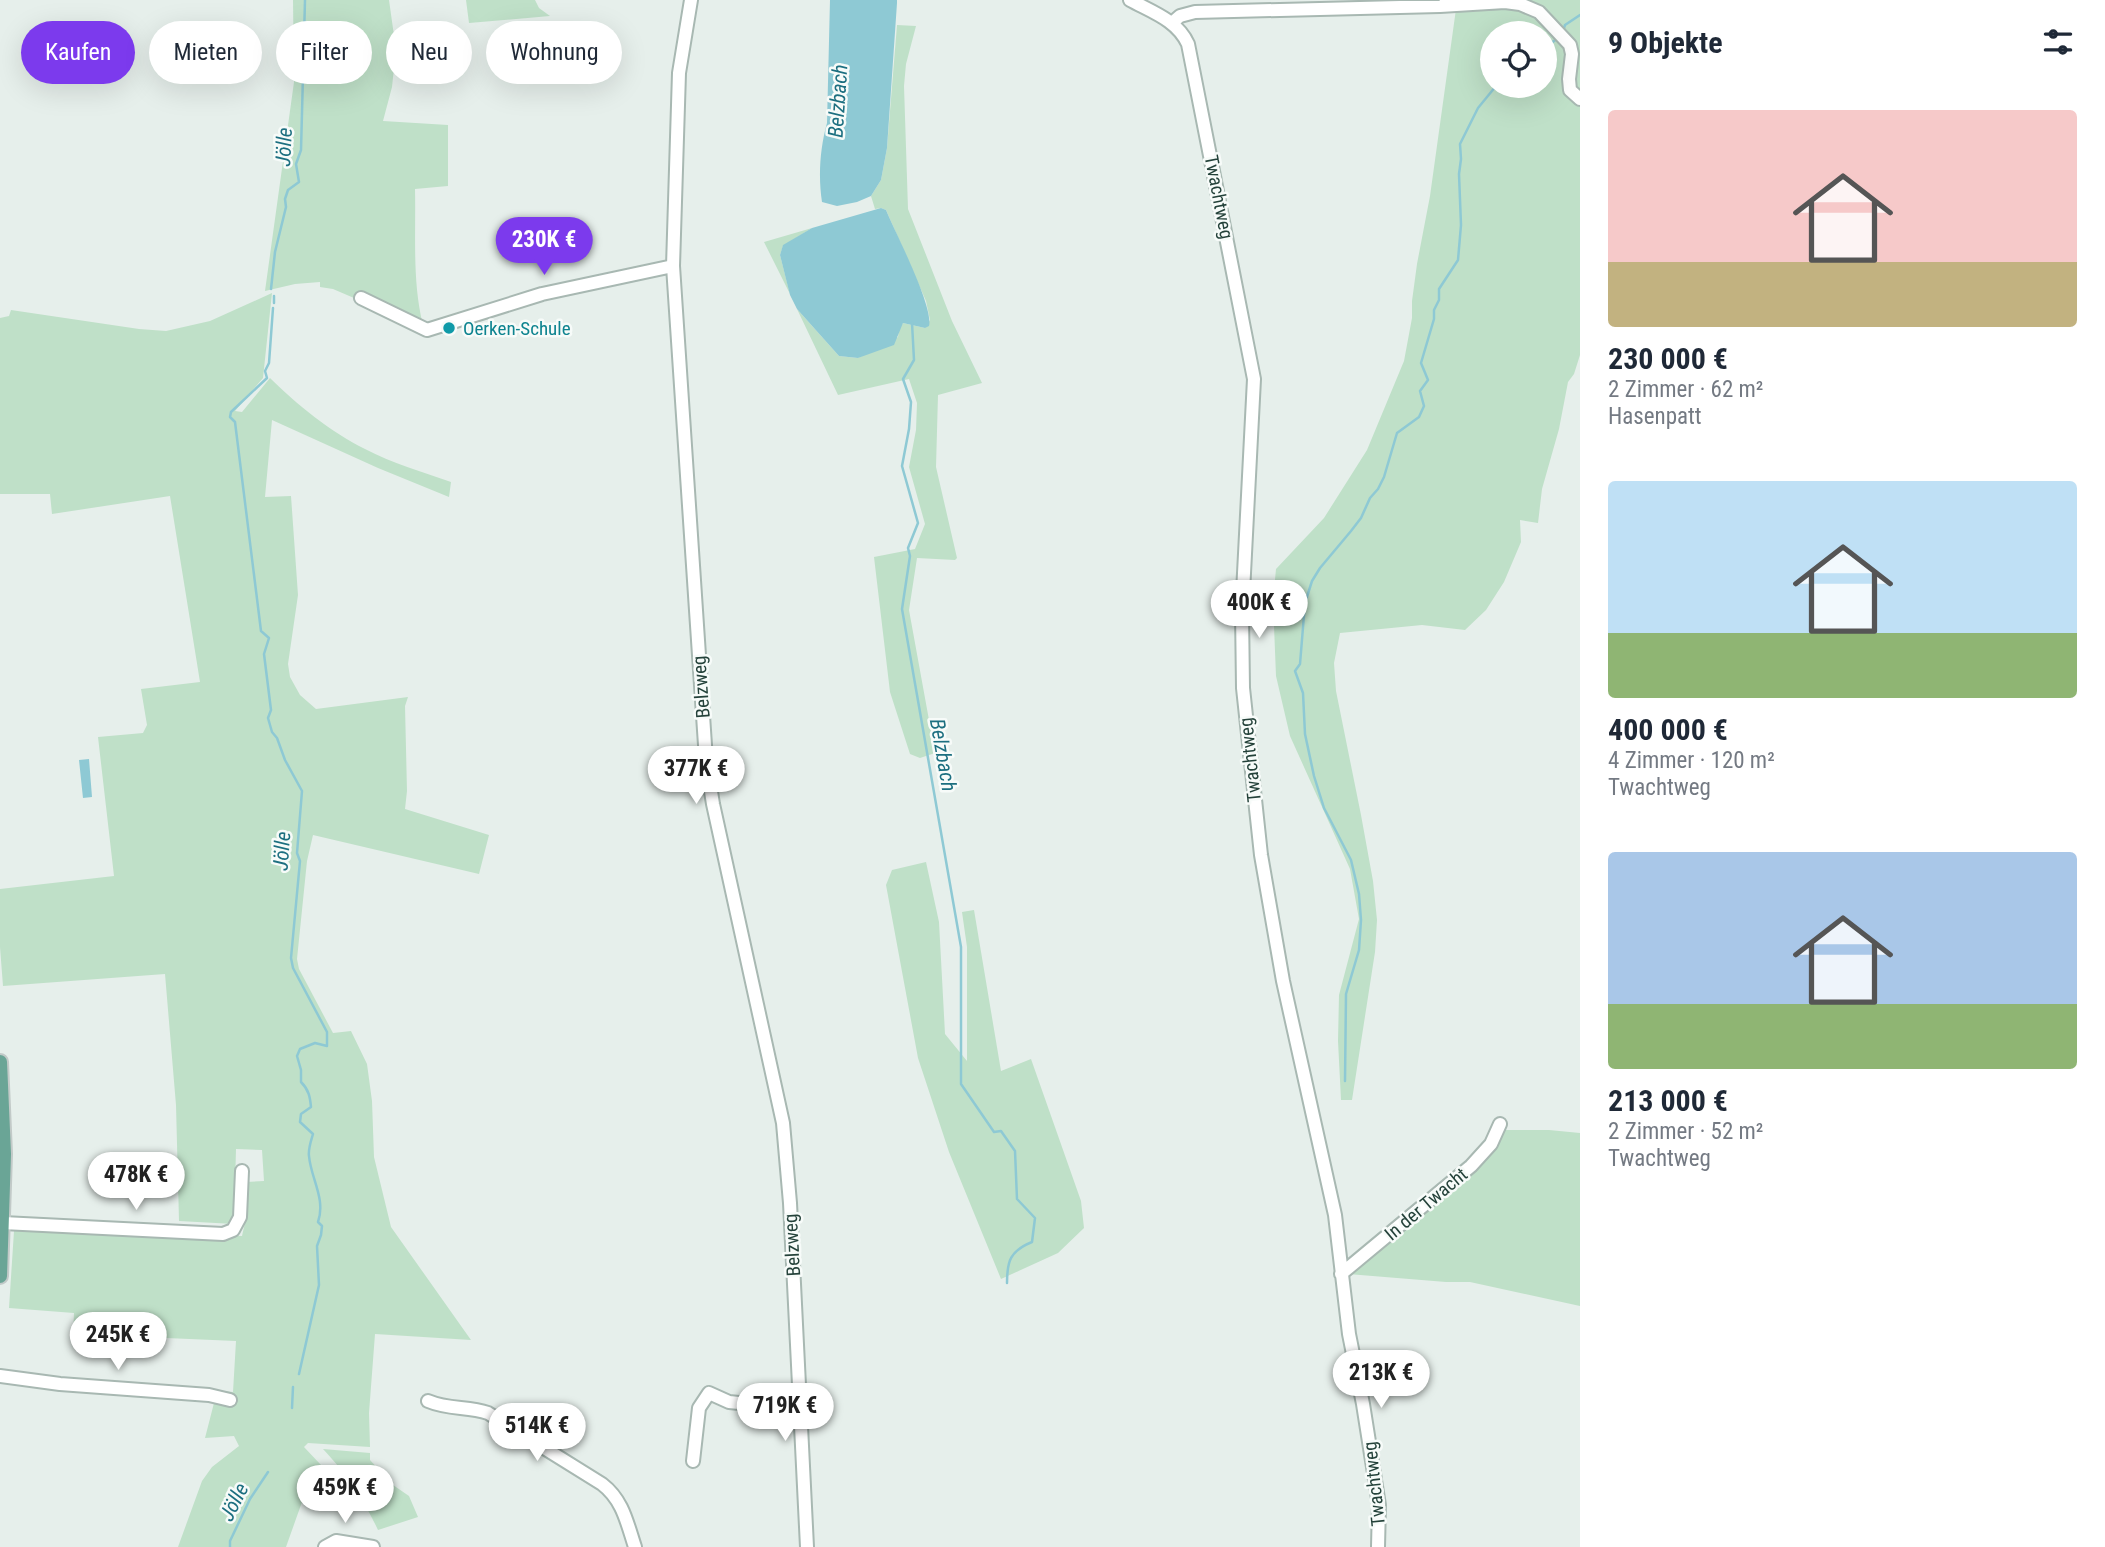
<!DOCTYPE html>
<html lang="de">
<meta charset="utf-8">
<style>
:root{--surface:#fff;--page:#f2f2f3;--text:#1f2937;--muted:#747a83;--accent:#7c3aed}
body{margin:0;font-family:"Roboto Condensed",sans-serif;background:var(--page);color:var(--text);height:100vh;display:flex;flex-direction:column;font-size:26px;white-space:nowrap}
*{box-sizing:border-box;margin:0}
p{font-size:23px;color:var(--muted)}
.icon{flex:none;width:38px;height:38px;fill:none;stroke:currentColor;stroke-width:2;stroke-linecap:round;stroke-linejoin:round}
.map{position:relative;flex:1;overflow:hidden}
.details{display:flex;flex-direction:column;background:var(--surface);width:525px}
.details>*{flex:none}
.banner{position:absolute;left:21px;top:21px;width:665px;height:63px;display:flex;gap:14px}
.fabs{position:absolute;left:1480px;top:21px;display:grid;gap:14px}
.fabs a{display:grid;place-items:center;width:77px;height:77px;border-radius:50%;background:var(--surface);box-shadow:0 7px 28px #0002;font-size:35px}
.price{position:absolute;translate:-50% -60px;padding:0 16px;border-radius:24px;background:#fff;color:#222;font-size:23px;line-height:46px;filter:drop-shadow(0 2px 4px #0008)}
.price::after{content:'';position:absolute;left:50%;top:42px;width:21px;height:16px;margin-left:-10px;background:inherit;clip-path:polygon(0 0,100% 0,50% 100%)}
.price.current{background:var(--accent);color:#fff}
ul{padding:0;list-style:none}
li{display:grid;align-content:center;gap:14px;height:371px;padding:0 28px}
li span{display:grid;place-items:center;height:217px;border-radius:7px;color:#555}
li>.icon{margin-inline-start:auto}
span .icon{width:126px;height:126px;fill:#fffc;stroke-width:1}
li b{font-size:30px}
h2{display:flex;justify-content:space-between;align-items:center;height:84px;padding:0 28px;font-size:30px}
.chip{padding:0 24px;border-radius:32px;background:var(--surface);box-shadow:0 7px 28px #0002;font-size:24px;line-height:63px}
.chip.current{background:var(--accent);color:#fff}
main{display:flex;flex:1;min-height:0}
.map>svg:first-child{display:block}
.green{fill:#bfe0c8;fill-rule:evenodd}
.water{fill:#8ec9d4}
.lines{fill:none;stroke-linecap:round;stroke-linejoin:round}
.stream{stroke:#8ec9d4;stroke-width:2.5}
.minor-casing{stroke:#a8b8b2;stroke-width:16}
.major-casing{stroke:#c2cac8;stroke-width:18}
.minor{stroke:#fff;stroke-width:12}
.major{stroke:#6aa596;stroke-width:14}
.culture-dot{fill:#0f9aa8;stroke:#f7fbf9;stroke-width:2.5}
.labels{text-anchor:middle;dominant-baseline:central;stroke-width:5;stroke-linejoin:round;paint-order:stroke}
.street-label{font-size:19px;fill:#24423a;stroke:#f7fbf9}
.culture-label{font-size:19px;fill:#0d838f;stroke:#f7fbf9;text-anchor:start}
.water-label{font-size:21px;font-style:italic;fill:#1c6f80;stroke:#f7fbf9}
</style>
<main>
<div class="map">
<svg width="1580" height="1547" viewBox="0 0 1580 1547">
<rect width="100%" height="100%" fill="#e6efeb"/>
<path class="green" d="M293 0H389L396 50 392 87 383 121 448 125V186L415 189C416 233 412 282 423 325L359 292 354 298 333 289 320 287V282L295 284 265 291 294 82Z
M466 0H535L539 8 550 16 469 23Z
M1504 0H1580V355L1574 374 1568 382 1559 429 1542 489 1538 523 1520 520 1521 542 1504 582 1486 610 1465 630 1422 625 1340 633 1334 663 1336 691 1361 815 1373 881 1377 920 1375 952 1352 1100H1341L1338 1041 1339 995 1359 919 1350 869 1290 736 1276 676 1273 601 1276 569 1324 518 1367 450 1404 361 1412 318V301L1417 264 1430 196 1456 9ZM1493 33H1545V86H1493Z
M897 25 916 26 906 64 904 86 908 209 952 321 982 383 938 395 936 467 957 558 955 560 917 558 909 610 935 753 920 758 910 754 890 692 874 557 915 549 925 524 909 467 916 430 917 403 909 379 838 395 797 309 839 356 858 358 898 337 899 330 903 323 925 328 930 320 926 301 886 210 881 208 875 209 871 196 881 180 887 148Z
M812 228 783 246 780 255 790 294 764 242Z
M272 293 263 378 235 411 242 412 270 378C297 405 331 432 365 449 392 463 422 472 451 482L449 497 378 468 272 420 265 497 291 496 298 595 288 664 290 677 300 695 316 709 408 697 405 706 407 791 405 809 489 835 479 874 313 835 307 861 297 959 299 969 333 1033 351 1031 367 1064 372 1101 374 1157 391 1227 471 1340 375 1334 369 1413 370 1447 308 1443 304 1447 321 1465 340 1496 324 1491 302 1502 286 1547H178L202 1481 212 1467 239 1446 234 1436 205 1438 214 1403 212 1390 233 1392 236 1341 73 1334 74 1313 9 1308 14 1231 28 1228 242 1236 246 1218V1182L264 1181 262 1150 236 1149 234 1224 179 1221 176 1105 165 974 3 986 0 947V889L114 876 98 737 143 733 147 725 141 689 200 682 170 496 52 514 50 494H0V318L9 316 11 310 139 329 166 331 210 321Z
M926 862 939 922 945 1034 967 1061V947L962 912 974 910 1001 1071 1031 1059 1081 1201 1084 1228 1058 1253 1001 1279 949 1152 918 1058 886 885 892 870Z
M1500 1130H1549L1580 1133V1306L1470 1282H1446L1348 1274Z
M323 1449 370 1453V1460L393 1485 409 1496 418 1517 378 1530C362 1496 348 1476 323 1449Z"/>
<path class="water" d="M830 0H897V3L887 148 881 180 871 196 857 202 837 206 822 202C818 176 820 148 827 123Z
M881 208 886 210C895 232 934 307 929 326L925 328 903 323 894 345 858 358 839 356 797 309 790 295 780 255 783 245 812 228Z
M89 759 92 797 83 798 79 760Z"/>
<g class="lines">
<path class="stream" d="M1563 31 1565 25 1580 15
M1545 48 1559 37
M271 289 275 252 286 207 285 199 288 190 299 182 296 164 301 150 305 0
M274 303V296
M273 308 269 363 265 371 267 378 231 412 230 417 235 422 261 631 269 638 264 654 271 710 268 718 272 732 277 738 285 760 302 791 297 853 300 861 291 958 293 968 327 1032V1046L315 1043 300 1049 297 1056 301 1070V1082C309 1090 310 1097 311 1107L301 1114 300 1122 313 1134C311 1141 308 1149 309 1156 311 1179 326 1199 318 1222L322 1226 321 1235 317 1246 319 1285 299 1374
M912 323 914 360 903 379 911 402 909 429 902 466 918 523 908 548 910 556 902 609 961 947V1084L994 1132 1001 1131 1015 1151 1017 1199 1035 1218 1032 1242C1010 1251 1007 1261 1007 1283
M1345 1081 1346 994 1359 950 1361 920 1359 894 1351 860 1324 808 1314 776 1305 734 1303 693 1295 671 1300 664 1305 603 1312 581 1320 568 1351 531 1361 518 1370 498 1378 489 1384 477 1397 433 1419 417 1424 406 1420 391 1428 380 1421 363 1434 319V310L1439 300V289L1458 260 1461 225 1459 174 1461 159 1460 144 1478 108 1496 86
M292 1408 293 1387
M230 1547V1541L250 1499 268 1472"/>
<g class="minor-casing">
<path id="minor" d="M691 0 679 73 673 266 706 760 713 804 783 1123 790 1203 807 1547
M1130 0C1152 12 1177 20 1188 44L1254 379 1242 612 1243 688 1261 855 1283 981 1335 1215 1349 1334 1363 1404 1379 1505 1378 1547
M1173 22 1180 16 1195 12 1440 6 1505 2 1520 4 1539 12 1570 45 1572 54 1569 79 1570 90 1580 99
M361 298 427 330 542 294 673 266
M3 1223 223 1234 233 1230 240 1217 242 1171
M1341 1274 1471 1166 1491 1144 1500 1124
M0 1376 60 1384 209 1395 230 1400
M428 1401C449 1410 468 1406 488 1413L602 1484C623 1500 627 1523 635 1547
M693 1461 699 1408 709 1393 729 1402 799 1409
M325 1547 336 1541 373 1547"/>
</g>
<g class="major-casing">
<path id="major" d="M0 1062 4 1154 0 1276"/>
</g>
<use href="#minor" class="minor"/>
<use href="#major" class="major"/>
</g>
<circle class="culture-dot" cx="449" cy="328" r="7"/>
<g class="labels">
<g class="street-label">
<text transform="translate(1219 197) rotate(79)">Twachtweg</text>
<text transform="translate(701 687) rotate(-94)">Belzweg</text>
<text transform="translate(1250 760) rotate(-96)">Twachtweg</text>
<text transform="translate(1426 1204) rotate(-40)">In der Twacht</text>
<text transform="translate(792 1245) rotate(-93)">Belzweg</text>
<text transform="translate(1374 1484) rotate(-96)">Twachtweg</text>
</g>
<g class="culture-label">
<text x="463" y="328">Oerken-Schule</text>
</g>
<g class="water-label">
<text transform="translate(838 101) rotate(-86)">Belzbach</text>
<text transform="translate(284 147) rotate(-87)">Jölle</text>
<text transform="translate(943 755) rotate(80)">Belzbach</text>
<text transform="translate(282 851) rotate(-86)">Jölle</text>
<text transform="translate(234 1502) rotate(-63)">Jölle</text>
</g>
</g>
</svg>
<div class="fabs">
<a><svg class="icon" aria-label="locate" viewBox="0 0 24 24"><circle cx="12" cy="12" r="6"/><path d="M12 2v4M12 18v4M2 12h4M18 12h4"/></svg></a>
</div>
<b class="price current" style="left:544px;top:277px">230K €</b>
<b class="price" style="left:1259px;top:640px">400K €</b>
<b class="price" style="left:696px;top:806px">377K €</b>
<b class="price" style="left:136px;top:1212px">478K €</b>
<b class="price" style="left:118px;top:1372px">245K €</b>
<b class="price" style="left:1381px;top:1410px">213K €</b>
<b class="price" style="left:785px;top:1443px">719K €</b>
<b class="price" style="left:537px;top:1463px">514K €</b>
<b class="price" style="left:345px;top:1525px">459K €</b>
<div class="banner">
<a class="chip current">Kaufen</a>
<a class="chip">Mieten</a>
<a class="chip">Filter</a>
<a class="chip">Neu</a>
<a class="chip">Wohnung</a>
</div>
</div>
<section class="details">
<h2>9 Objekte<svg class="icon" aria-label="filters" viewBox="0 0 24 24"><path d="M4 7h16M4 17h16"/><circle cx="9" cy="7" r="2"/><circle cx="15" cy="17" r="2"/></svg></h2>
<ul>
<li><span style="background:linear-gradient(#f6c9c9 70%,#c2b280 0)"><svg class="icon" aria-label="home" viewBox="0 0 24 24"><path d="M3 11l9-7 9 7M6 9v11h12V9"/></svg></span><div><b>230 000 €</b><p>2 Zimmer · 62 m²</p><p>Hasenpatt</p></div></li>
<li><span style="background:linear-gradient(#bfe0f5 70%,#8fb573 0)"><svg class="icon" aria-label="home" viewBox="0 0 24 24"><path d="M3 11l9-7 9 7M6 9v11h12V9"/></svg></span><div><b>400 000 €</b><p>4 Zimmer · 120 m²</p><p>Twachtweg</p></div></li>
<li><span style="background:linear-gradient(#a9c7e8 70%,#8fb573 0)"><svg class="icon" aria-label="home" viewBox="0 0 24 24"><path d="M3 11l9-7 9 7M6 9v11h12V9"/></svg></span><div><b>213 000 €</b><p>2 Zimmer · 52 m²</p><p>Twachtweg</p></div></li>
</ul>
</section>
</main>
